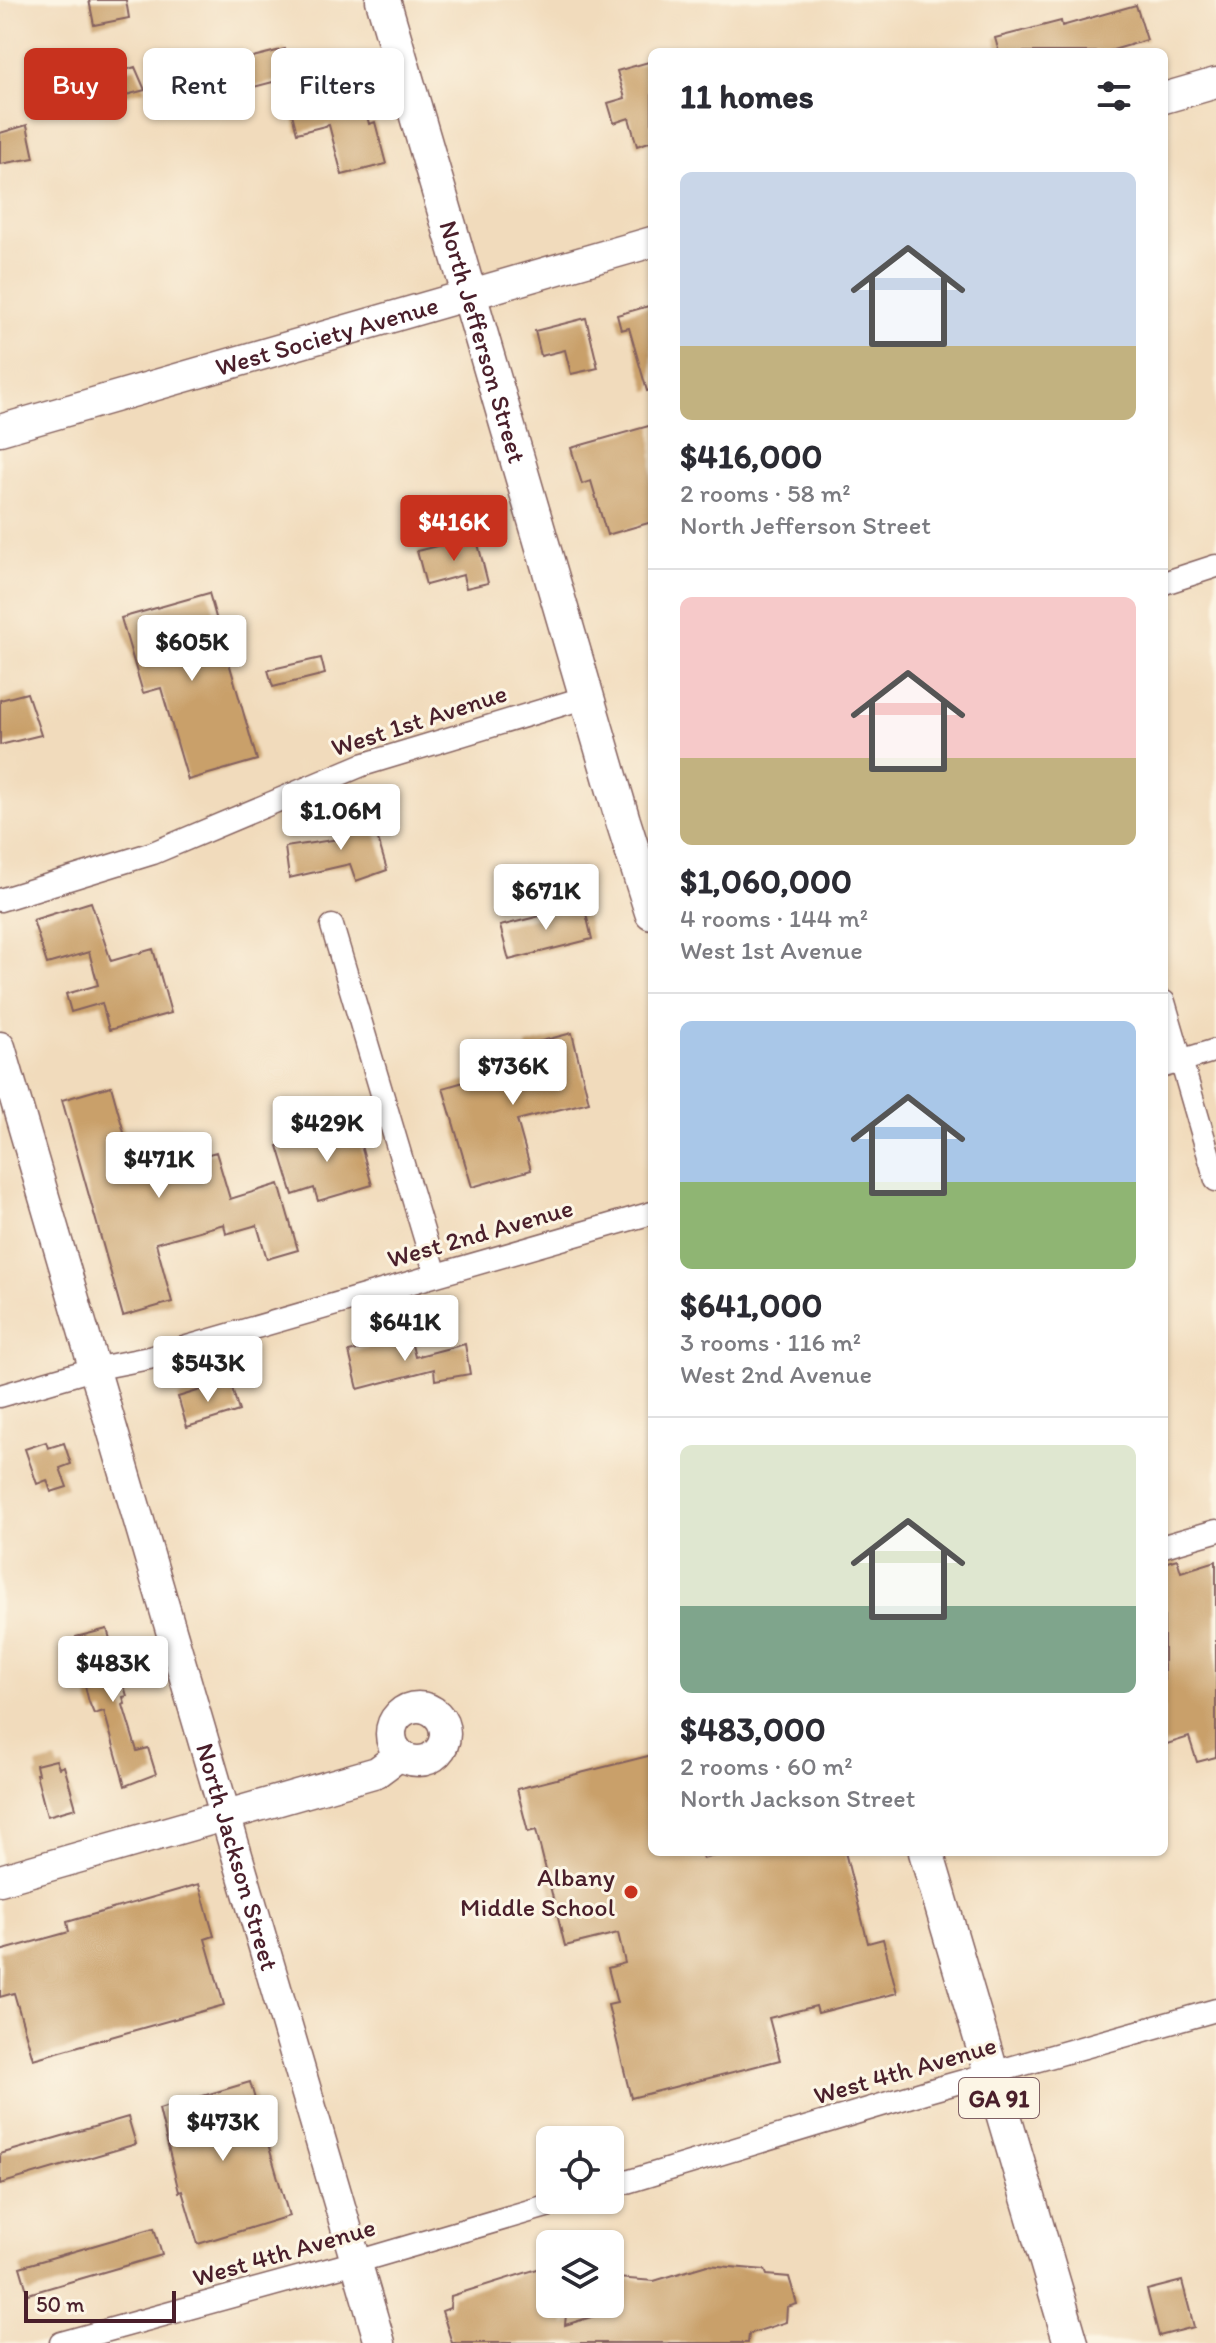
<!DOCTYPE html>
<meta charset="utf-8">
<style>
:root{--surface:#fff;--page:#f7f7f7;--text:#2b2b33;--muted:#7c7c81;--line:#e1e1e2;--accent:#c8321e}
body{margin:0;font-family:Itim,sans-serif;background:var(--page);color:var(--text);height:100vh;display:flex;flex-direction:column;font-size:30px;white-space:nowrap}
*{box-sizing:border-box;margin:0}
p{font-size:26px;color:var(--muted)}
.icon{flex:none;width:44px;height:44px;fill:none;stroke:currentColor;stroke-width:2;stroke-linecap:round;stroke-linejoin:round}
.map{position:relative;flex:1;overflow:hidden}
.side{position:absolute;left:648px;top:48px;width:520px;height:1808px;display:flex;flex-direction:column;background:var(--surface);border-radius:12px;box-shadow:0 2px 6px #0004}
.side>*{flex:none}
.guide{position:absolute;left:24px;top:48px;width:504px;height:72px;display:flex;gap:16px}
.controls{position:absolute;left:536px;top:2126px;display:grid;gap:16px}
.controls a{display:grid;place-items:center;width:88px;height:88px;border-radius:12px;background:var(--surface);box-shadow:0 2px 6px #0004;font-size:40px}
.scale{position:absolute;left:24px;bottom:20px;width:152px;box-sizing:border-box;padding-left:8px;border:4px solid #4a1f2b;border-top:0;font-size:22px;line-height:28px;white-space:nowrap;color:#4a1f2b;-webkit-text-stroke:6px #fcf5e5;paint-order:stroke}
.price{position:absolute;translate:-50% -68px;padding:0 18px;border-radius:8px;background:#fff;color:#222;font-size:26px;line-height:52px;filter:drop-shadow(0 2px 4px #0008)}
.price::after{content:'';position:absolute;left:50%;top:48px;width:24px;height:18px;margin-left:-12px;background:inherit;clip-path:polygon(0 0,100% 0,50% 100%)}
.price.selected{background:var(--accent);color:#fff}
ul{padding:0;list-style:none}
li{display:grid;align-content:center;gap:16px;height:424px;padding:0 32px}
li+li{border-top:2px solid var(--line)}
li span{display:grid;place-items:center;height:248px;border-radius:12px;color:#555}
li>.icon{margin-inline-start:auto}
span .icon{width:144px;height:144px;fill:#fffc;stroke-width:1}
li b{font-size:34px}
h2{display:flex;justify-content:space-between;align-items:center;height:96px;padding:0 32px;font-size:34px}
.pill{padding:0 28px;border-radius:12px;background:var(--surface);box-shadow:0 2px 6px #0004;font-size:28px;line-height:72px}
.pill.selected{background:var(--accent);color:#fff}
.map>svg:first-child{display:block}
.building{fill:#c9a06b}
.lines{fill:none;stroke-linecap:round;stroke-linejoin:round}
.street-casing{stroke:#84615e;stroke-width:25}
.secondary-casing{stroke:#84615e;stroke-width:33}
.primary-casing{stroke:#84615e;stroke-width:37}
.street{stroke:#fff;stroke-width:22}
.secondary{stroke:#fff;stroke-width:30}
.primary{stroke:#fff;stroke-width:34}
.poi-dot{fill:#c8321e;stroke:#fcf5e5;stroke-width:3}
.labels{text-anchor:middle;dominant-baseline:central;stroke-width:6;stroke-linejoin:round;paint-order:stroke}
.shield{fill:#fcf5e5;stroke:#7f5f63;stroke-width:2}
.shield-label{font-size:24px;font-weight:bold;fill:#4a1f2b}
.street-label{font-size:26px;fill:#4a1f2b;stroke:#fcf5e5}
.poi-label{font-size:26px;fill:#4a1f2b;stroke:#fcf5e5;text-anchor:end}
</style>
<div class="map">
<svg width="1216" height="2343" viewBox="0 0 1216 2343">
<rect width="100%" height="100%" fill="#fcf5e5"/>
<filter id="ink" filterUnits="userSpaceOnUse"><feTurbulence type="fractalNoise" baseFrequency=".0125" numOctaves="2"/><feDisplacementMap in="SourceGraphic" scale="16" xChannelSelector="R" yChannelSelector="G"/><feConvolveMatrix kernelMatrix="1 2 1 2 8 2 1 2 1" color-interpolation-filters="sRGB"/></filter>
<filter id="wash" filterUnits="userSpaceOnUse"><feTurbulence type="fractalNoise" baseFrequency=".006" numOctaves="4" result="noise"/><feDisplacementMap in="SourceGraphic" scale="32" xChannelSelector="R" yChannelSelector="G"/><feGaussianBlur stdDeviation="1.8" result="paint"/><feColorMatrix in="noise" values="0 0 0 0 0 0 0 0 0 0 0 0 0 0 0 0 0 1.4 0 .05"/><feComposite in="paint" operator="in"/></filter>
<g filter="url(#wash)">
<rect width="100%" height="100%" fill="#f1dbbc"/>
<g id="blocks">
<path class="building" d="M89 0H126L129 18 94 25Z
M1136 5 1147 40 1106 52H999L995 38 1061 21 1062 26Z
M285 49 292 77 212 98 204 69Z
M652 61V141L637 146 629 118 614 123 608 103 625 98 617 71Z
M135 67 145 90 111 99 106 76Z
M358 80 369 124 375 122 386 164 342 175 329 125 297 133 288 98Z
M27 125 34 158 0 164V133Z
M652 305V390L647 391 629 328 621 330 617 315Z
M586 318 598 368 571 374 565 350 541 356 535 331Z
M652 425V522L607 535 591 481 582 484 571 448Z
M476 536 488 583 466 588 463 575 426 585 417 551Z
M209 593 257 760 188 780 161 688 143 693 121 618Z
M321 658 325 674 273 687 268 670Z
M27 693 41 735 0 745V700Z
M371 815 387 870 356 881 350 864 289 878 285 847 346 838 339 822Z
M91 902 111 961 153 949 171 1013 109 1030 102 1003 71 1012 66 994 98 985 89 952 47 964 33 920Z
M584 905 592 939 509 960 500 926Z
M572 1033 589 1102 517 1120 531 1170 472 1187 443 1088 530 1063 526 1045Z
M111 1086 130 1154 182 1139 188 1160 216 1152 230 1199 279 1184 298 1250 267 1259 257 1225 226 1234 224 1224 156 1243 172 1302 123 1316 62 1100Z
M355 1124 372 1185 318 1201 314 1188 293 1195 278 1146Z
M410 1337 415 1357 465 1344 470 1374 435 1380 434 1369 358 1389 349 1352Z
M230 1381 239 1411 187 1427 178 1397Z
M46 1442 48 1448 64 1443 71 1464 60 1468 67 1487 51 1492 47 1480 37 1484 25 1449Z
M1177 1559 1181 1572 1216 1561V1757L1197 1762 1189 1737 1164 1745V1563Z
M107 1629 127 1696 123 1697 125 1704 123 1705 137 1751 148 1748 156 1774 125 1786 104 1711 94 1714 89 1702 85 1686 91 1685 76 1637Z
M652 1755V1852H701L703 1859 729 1852H845L868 1943 883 1939 897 1993 818 2013 816 2006 769 2018 780 2060 631 2098 608 2005 617 2003 608 1968 625 1963 618 1933 565 1946 536 1830 528 1832 517 1789Z
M56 1760 59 1768 64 1766 76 1808 47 1816 36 1774H38L36 1765Z
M199 1884 214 1936 205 1939 224 2005 33 2059 14 1993 0 1997V1951L69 1932 67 1922Z
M250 2082 289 2216 198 2244 182 2191 179 2192 159 2109Z
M128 2117 136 2144 0 2184V2154Z
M154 2228 162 2255 28 2294 20 2267Z
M550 2265V2304H567L565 2325 614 2310 617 2278 654 2281 707 2265 765 2270 767 2275 789 2277 797 2304 787 2307 786 2322 749 2334 748 2343H452L442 2311 450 2308 451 2296Z
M1182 2281 1194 2327 1159 2336 1147 2290Z"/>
</g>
</g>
<g filter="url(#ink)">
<use href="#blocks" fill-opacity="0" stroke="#84615e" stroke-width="2"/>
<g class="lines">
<g class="street-casing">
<path id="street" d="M1164 583 1216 566
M0 900 153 853 362 765 587 697
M332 926 436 1275
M1164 1002 1216 1180
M1164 1066 1216 1050
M0 1396 93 1369 149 1358 652 1213
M1164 1546 1216 1531
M610 2187 928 2091 1216 2010
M61 2343 356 2262 567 2200"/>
</g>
<g class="secondary-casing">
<g id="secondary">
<path d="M1164 98 1216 83"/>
<path id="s1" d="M0 430 652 242"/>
<path id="s2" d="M0 1047 380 2343"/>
<circle cx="418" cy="1734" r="27"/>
<path d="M0 1880 377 1772 400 1755"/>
</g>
</g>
<g class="primary-casing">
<g id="primary">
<path id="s3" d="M383 0 623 821 652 912"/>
<path d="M926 1852 1071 2343"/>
</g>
</g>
<use href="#street" class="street"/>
<use href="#secondary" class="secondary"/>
<use href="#primary" class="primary"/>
</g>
</g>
<circle class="poi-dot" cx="631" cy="1892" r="8"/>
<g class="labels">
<rect class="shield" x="959" y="2078" width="80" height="40" rx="6"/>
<g class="shield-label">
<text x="999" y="2098">GA 91</text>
</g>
<g class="street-label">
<text stroke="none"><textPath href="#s1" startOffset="340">West Society Avenue</textPath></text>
<text stroke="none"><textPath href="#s3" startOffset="356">North Jefferson Street</textPath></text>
<text transform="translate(419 720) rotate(-18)">West 1st Avenue</text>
<text transform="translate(480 1233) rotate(-16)">West 2nd Avenue</text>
<text stroke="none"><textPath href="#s2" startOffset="844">North Jackson Street</textPath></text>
<text transform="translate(905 2070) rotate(-16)">West 4th Avenue</text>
<text transform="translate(284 2252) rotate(-16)">West 4th Avenue</text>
</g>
<g class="poi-label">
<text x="615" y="1877">Albany<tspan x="615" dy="30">Middle School</tspan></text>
</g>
</g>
</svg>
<div class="controls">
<a><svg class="icon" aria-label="locate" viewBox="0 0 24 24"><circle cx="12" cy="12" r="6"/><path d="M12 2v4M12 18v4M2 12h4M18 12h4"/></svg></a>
<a><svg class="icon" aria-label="layers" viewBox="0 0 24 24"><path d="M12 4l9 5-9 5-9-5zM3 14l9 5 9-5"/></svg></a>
</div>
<div class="scale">50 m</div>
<b class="price selected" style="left:454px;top:563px">$416K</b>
<b class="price" style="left:192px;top:683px">$605K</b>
<b class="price" style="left:341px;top:852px">$1.06M</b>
<b class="price" style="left:546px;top:932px">$671K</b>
<b class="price" style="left:513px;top:1107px">$736K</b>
<b class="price" style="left:327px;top:1164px">$429K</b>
<b class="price" style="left:159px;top:1200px">$471K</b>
<b class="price" style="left:405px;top:1363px">$641K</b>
<b class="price" style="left:208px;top:1404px">$543K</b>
<b class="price" style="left:113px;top:1704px">$483K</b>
<b class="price" style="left:223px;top:2163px">$473K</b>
<div class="guide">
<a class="pill selected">Buy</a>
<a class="pill">Rent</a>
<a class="pill">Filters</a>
</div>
<section class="side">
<h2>11 homes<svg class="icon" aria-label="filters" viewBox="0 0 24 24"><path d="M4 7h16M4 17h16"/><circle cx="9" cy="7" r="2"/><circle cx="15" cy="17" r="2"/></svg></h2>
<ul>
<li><span style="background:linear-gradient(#c9d6e8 70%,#c2b280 0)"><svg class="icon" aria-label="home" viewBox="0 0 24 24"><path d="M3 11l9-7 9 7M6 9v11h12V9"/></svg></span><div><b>$416,000</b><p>2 rooms · 58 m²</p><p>North Jefferson Street</p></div></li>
<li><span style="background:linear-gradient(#f6c9c9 65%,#c2b280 0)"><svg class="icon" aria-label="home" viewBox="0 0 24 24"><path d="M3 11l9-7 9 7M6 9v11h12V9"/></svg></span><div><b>$1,060,000</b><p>4 rooms · 144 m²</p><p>West 1st Avenue</p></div></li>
<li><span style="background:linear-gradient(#a9c7e8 65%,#8fb573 0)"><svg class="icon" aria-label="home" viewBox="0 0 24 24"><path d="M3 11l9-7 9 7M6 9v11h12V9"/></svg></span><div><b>$641,000</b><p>3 rooms · 116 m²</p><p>West 2nd Avenue</p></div></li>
<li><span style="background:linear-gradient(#dfe7d0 65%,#7fa58c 0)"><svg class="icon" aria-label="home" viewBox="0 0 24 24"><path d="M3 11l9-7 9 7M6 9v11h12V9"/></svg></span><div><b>$483,000</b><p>2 rooms · 60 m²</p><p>North Jackson Street</p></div></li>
</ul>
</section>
</div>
